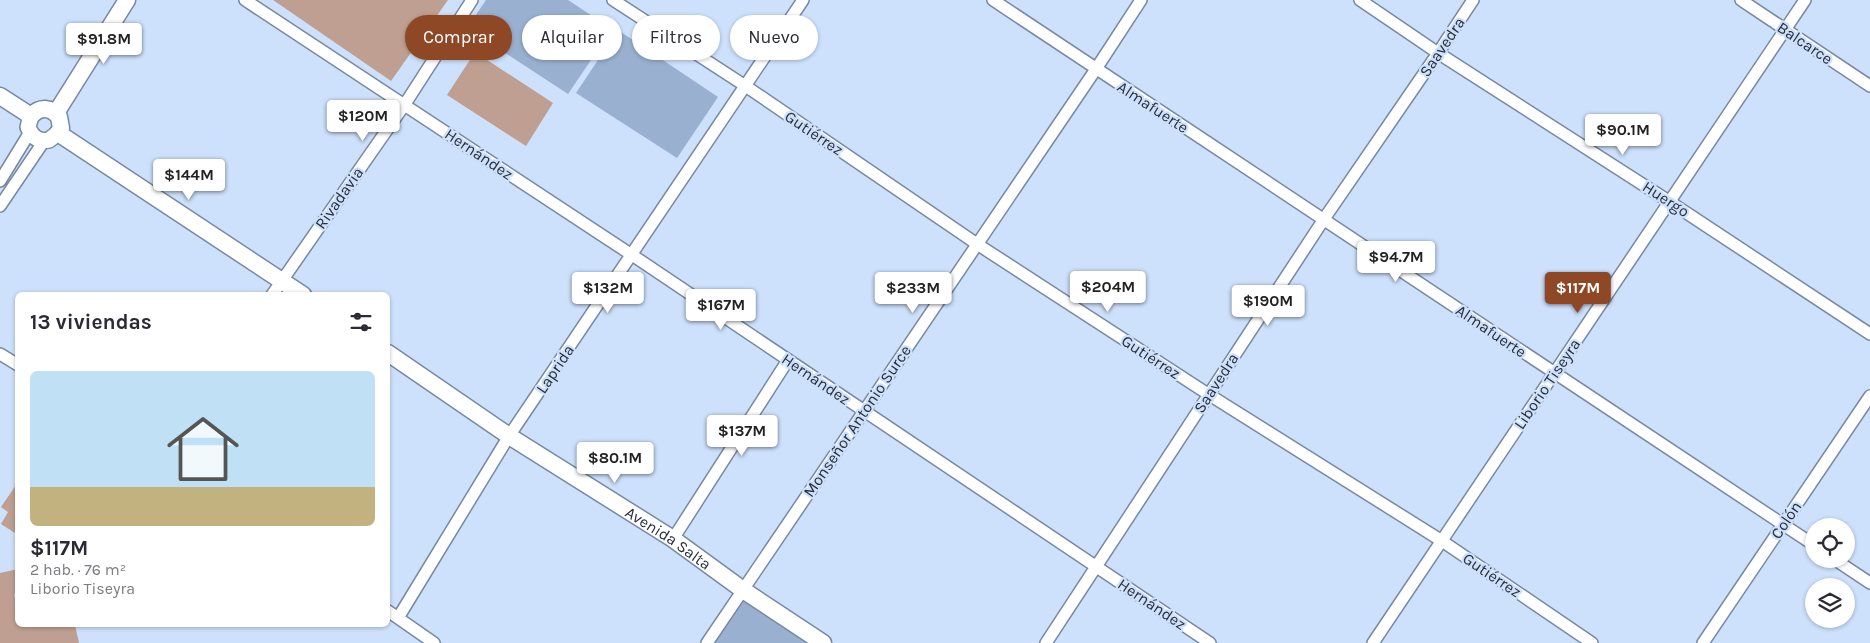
<!DOCTYPE html>
<html lang="es">
<meta charset="utf-8">
<style>
:root{--surface:#fff;--page:#f2f2f3;--text:#2b2b33;--muted:#7c7c81;--line:#e1e1e2;--accent:#8f4825}
body{margin:0;font-family:Karla,sans-serif;background:var(--page);color:var(--text);height:100vh;display:flex;flex-direction:column;font-size:19px;white-space:nowrap}
*{box-sizing:border-box;margin:0}
p{font-size:16px;color:var(--muted)}
.icon{flex:none;width:28px;height:28px;fill:none;stroke:currentColor;stroke-width:2;stroke-linecap:round;stroke-linejoin:round}
.map{position:relative;flex:1;overflow:hidden}
.panel{position:absolute;left:15px;top:292px;width:375px;height:335px;display:flex;flex-direction:column;background:var(--surface);border-radius:8px;box-shadow:0 1px 4px #0004}
.panel>*{flex:none}
.top-card{position:absolute;left:405px;top:15px;width:475px;height:45px;display:flex;gap:10px}
.controls{position:absolute;left:1805px;top:518px;display:grid;gap:10px}
.controls a{display:grid;place-items:center;width:50px;height:50px;border-radius:50%;background:var(--surface);box-shadow:0 1px 4px #0004;font-size:25px}
.price{position:absolute;translate:-50% -42px;padding:0 11px;border-radius:5px;background:#fff;color:#222;font-size:16px;line-height:32px;filter:drop-shadow(0 1px 2px #0008)}
.price::after{content:'';position:absolute;left:50%;top:30px;width:15px;height:11px;margin-left:-8px;background:inherit;clip-path:polygon(0 0,100% 0,50% 100%)}
.price.on{background:var(--accent);color:#fff}
ul{padding:0;list-style:none}
li{display:grid;align-content:center;gap:10px;height:265px;padding:0 15px}
li+li{border-top:1px solid var(--line)}
li span{display:grid;place-items:center;height:155px;border-radius:8px;color:#555}
li>.icon{margin-inline-start:auto}
span .icon{width:90px;height:90px;fill:#fffc;stroke-width:1}
li b{font-size:21px}
h2{display:flex;justify-content:space-between;align-items:center;height:60px;padding:0 15px;font-size:21px}
.pill{padding:0 18px;border-radius:22px;background:var(--surface);box-shadow:0 1px 4px #0004;font-size:18px;line-height:45px}
.pill.on{background:var(--accent);color:#fff}
.map>svg:first-child{display:block}
.green{fill:#99b0d0}
.building{fill:#bf9f91}
.lines{fill:none;stroke-linecap:round;stroke-linejoin:round}
.minor-casing{stroke:#7789a2;stroke-width:14}
.tertiary-casing{stroke:#7789a2;stroke-width:18}
.secondary-casing{stroke:#7789a2;stroke-width:19}
.minor{stroke:#fff;stroke-width:11}
.tertiary{stroke:#fff;stroke-width:15}
.secondary{stroke:#fff;stroke-width:16}
.labels{text-anchor:middle;dominant-baseline:central;stroke-width:4.5;stroke-linejoin:round;paint-order:stroke}
.street-label{font-size:16px;fill:#282f3a;stroke:#cde0fc}
</style>
<div class="map">
<svg width="1870" height="643" viewBox="0 0 1870 643">
<rect width="100%" height="100%" fill="#cde0fc"/>
<path class="green" d="M486 0H568L612 29 568 94 467 28Z
M618 30 718 97 677 158 576 93Z
M743 590 823 643H707Z"/>
<path class="building" d="M273 0H448L391 81Z
M475 52 553 103 526 146 447 95Z
M18 482V535L1 524 8 512 1 507Z
M18 569V593L14 594 18 610V625H75L79 643H0V573Z"/>
<g class="lines">
<g class="minor-casing">
<path id="minor" d="M245 0 632 255 1210 643
M613 0 744 85 977 244 1208 394 1442 541 1592 643
M993 0 1814 545
M1360 0 1438 53 1670 202 1870 334
M1741 0 1870 86
M0 181 30 132
M0 206 44 141
M272 295 405 104 472 0
M0 354 18 365
M673 539 788 360
M1834 559 1870 583
M388 611 434 643
M398 618 509 436 803 0
M707 643 1096 69 1141 0
M1046 643 1324 219 1438 53 1473 0
M1373 643 1805 0
M1703 643 1870 396"/>
</g>
<g class="tertiary-casing">
<path id="tertiary" d="M31 116 28 127C32 137 38 142 49 140L58 133"/>
</g>
<g class="secondary-casing">
<g id="secondary">
<path d="M0 96 31 116C40 106 51 107 59 117L61 128 58 133 303 295"/>
<path d="M56 113 127 0"/>
<path id="s1" d="M388 353 509 436 673 539 743 590 823 643"/>
</g>
</g>
<use href="#minor" class="minor"/>
<use href="#tertiary" class="tertiary"/>
<use href="#secondary" class="secondary"/>
</g>
<g class="labels">
<g class="street-label">
<text transform="translate(1805 43) rotate(34)">Balcarce</text>
<text transform="translate(1442 47) rotate(-56)">Saavedra</text>
<text transform="translate(1153 107) rotate(33)">Almafuerte</text>
<text transform="translate(814 133) rotate(34)">Gutiérrez</text>
<text transform="translate(479 154) rotate(34)">Hernández</text>
<text transform="translate(339 198) rotate(-55)">Rivadavia</text>
<text transform="translate(1666 199) rotate(33)">Huergo</text>
<text transform="translate(1491 331) rotate(34)">Almafuerte</text>
<text transform="translate(1151 357) rotate(33)">Gutiérrez</text>
<text transform="translate(555 369) rotate(-56)">Laprida</text>
<text transform="translate(816 379) rotate(34)">Hernández</text>
<text transform="translate(1216 383) rotate(-57)">Saavedra</text>
<text transform="translate(1547 384) rotate(-56)">Liborio Tiseyra</text>
<text transform="translate(857 421) rotate(-56)">Monseñor Antonio Surce</text>
<text transform="translate(1786 520) rotate(-56)">Colón</text>
<text stroke="none"><textPath href="#s1" startOffset="336">Avenida Salta</textPath></text>
<text transform="translate(1492 575) rotate(34)">Gutiérrez</text>
<text transform="translate(1152 604) rotate(34)">Hernández</text>
</g>
</g>
</svg>
<div class="controls">
<a><svg class="icon" aria-label="locate" viewBox="0 0 24 24"><circle cx="12" cy="12" r="6"/><path d="M12 2v4M12 18v4M2 12h4M18 12h4"/></svg></a>
<a><svg class="icon" aria-label="layers" viewBox="0 0 24 24"><path d="M12 4l9 5-9 5-9-5zM3 14l9 5 9-5"/></svg></a>
</div>
<b class="price" style="left:104px;top:65px">$91.8M</b>
<b class="price" style="left:363px;top:142px">$120M</b>
<b class="price" style="left:1623px;top:156px">$90.1M</b>
<b class="price" style="left:189px;top:201px">$144M</b>
<b class="price" style="left:1396px;top:283px">$94.7M</b>
<b class="price" style="left:1108px;top:313px">$204M</b>
<b class="price" style="left:608px;top:314px">$132M</b>
<b class="price" style="left:913px;top:314px">$233M</b>
<b class="price on" style="left:1578px;top:314px">$117M</b>
<b class="price" style="left:1268px;top:327px">$190M</b>
<b class="price" style="left:721px;top:331px">$167M</b>
<b class="price" style="left:742px;top:457px">$137M</b>
<b class="price" style="left:615px;top:484px">$80.1M</b>
<div class="top-card">
<a class="pill on">Comprar</a>
<a class="pill">Alquilar</a>
<a class="pill">Filtros</a>
<a class="pill">Nuevo</a>
</div>
<section class="panel">
<h2>13 viviendas<svg class="icon" aria-label="filters" viewBox="0 0 24 24"><path d="M4 7h16M4 17h16"/><circle cx="9" cy="7" r="2"/><circle cx="15" cy="17" r="2"/></svg></h2>
<ul>
<li><span style="background:linear-gradient(#bfe0f5 75%,#c2b280 0)"><svg class="icon" aria-label="home" viewBox="0 0 24 24"><path d="M3 11l9-7 9 7M6 9v11h12V9"/></svg></span><div><b>$117M</b><p>2 hab. · 76 m²</p><p>Liborio Tiseyra</p></div></li>
</ul>
</section>
</div>
